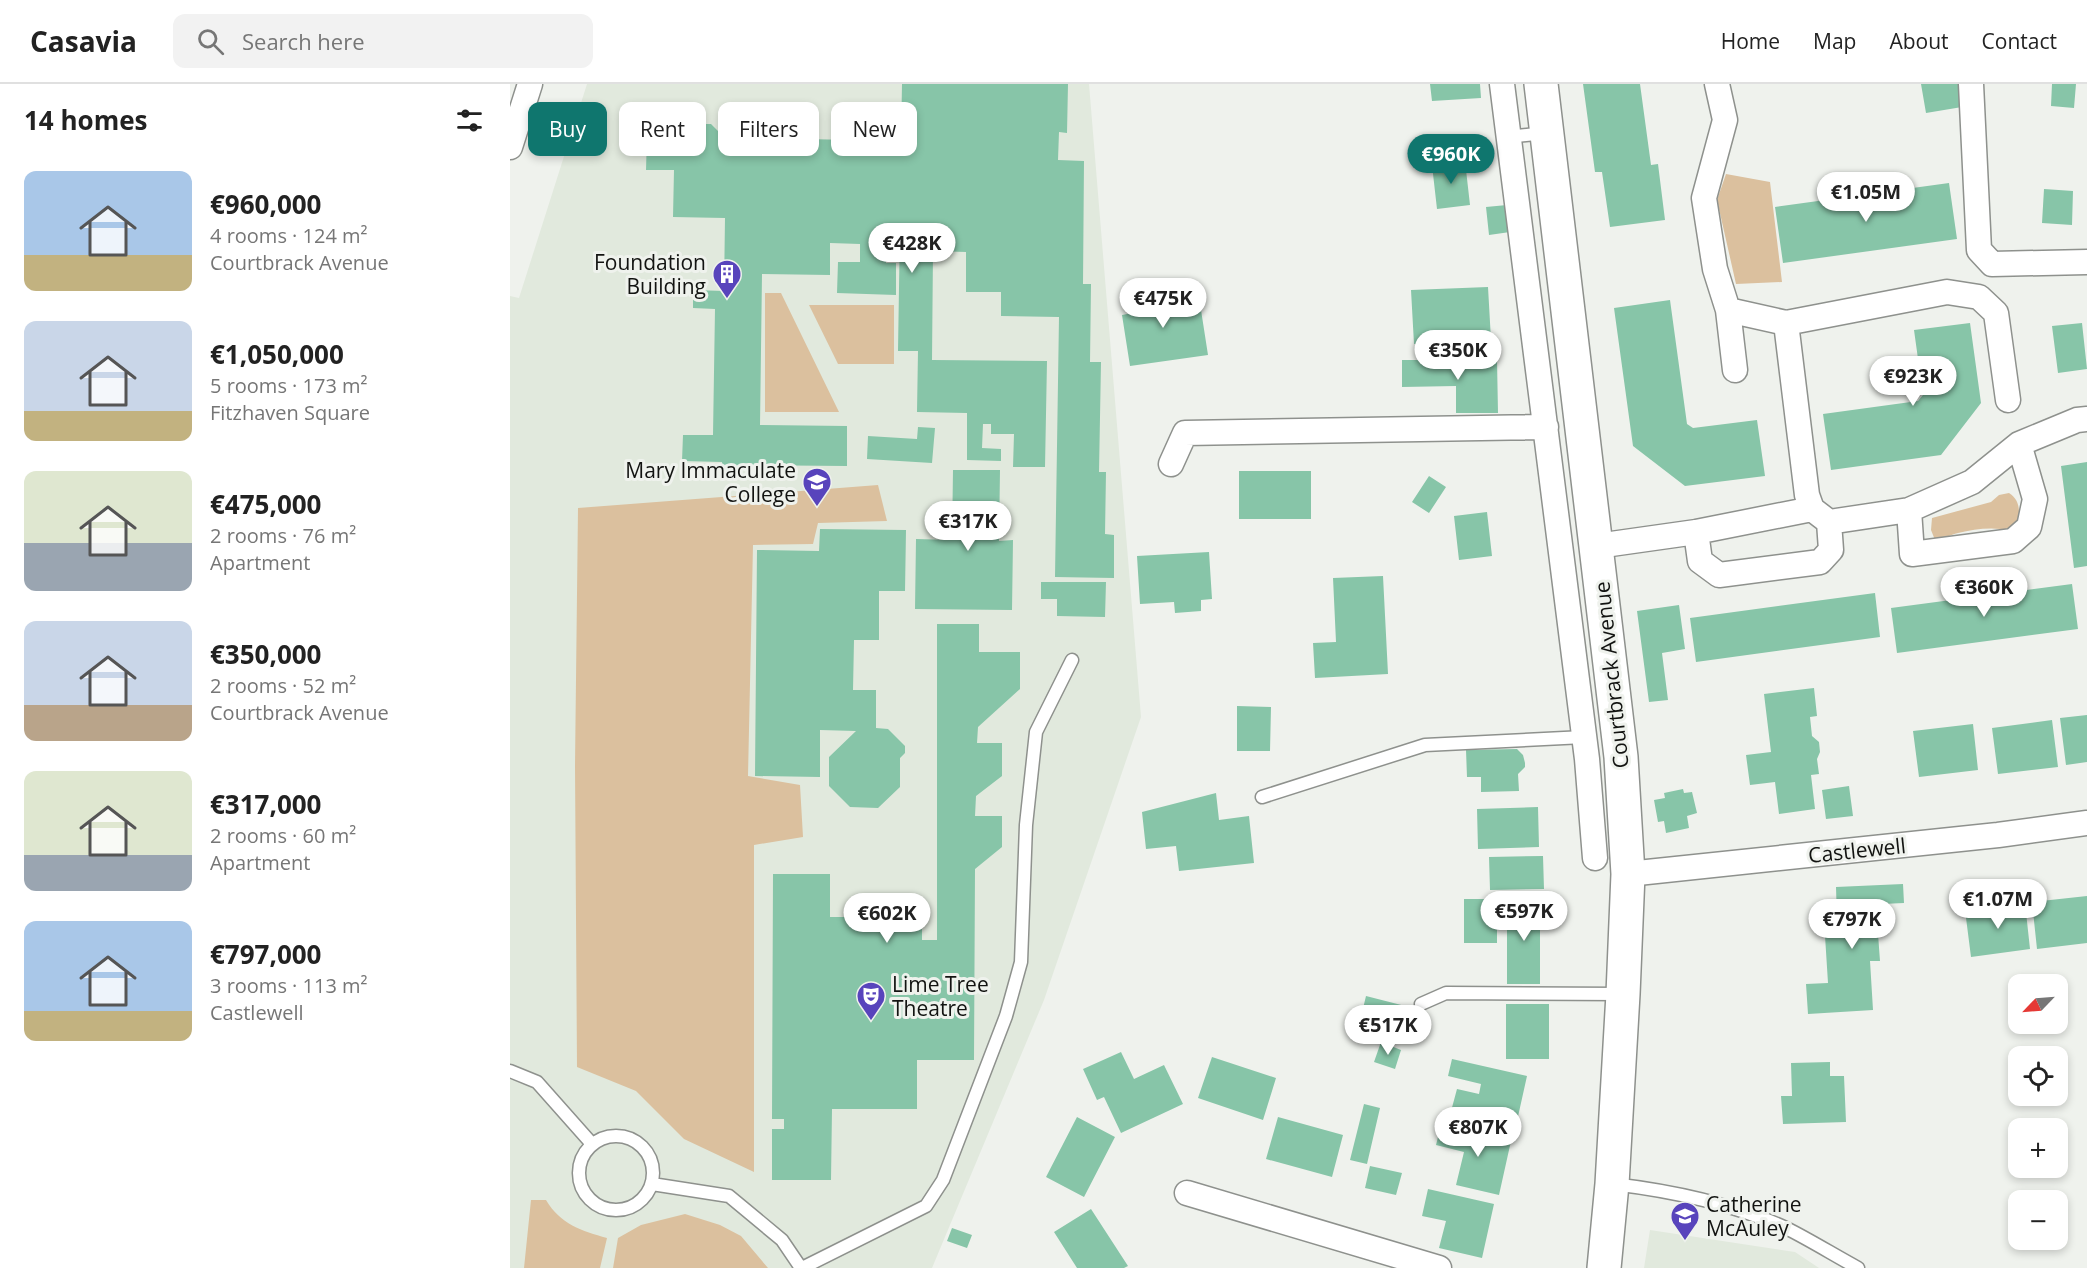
<!DOCTYPE html>
<meta charset="utf-8">
<style>
:root{--surface:#fff;--page:#f2f2f2;--text:#222;--muted:#767676;--line:#e0e0e0;--accent:#0f766e}
body{margin:0;font-family:"Open Sans",sans-serif;background:var(--page);color:var(--text);height:100vh;display:flex;flex-direction:column;font-size:22px;white-space:nowrap}
*{box-sizing:border-box;margin:0}
p{font-size:20px;color:var(--muted)}
.icon{flex:none;width:33px;height:33px;fill:none;stroke:currentColor;stroke-width:2;stroke-linecap:round;stroke-linejoin:round}
.map{position:relative;flex:1;overflow:hidden}
.drawer{display:flex;flex-direction:column;background:var(--surface);width:510px}
.drawer>*{flex:none}
.banner{position:absolute;left:18px;top:18px;width:570px;height:54px;display:flex;gap:12px}
.needle{width:39px;rotate:245deg}
.controls{position:absolute;left:1498px;top:890px;display:grid;gap:12px}
.controls a{display:grid;place-items:center;width:60px;height:60px;border-radius:12px;background:var(--surface);box-shadow:0 3px 9px #0003;font-size:30px}
.price{position:absolute;translate:-50% -51px;padding:0 14px;border-radius:21px;background:#fff;color:#222;font-size:20px;line-height:39px;filter:drop-shadow(0 2px 3px #0008)}
.price::after{content:'';position:absolute;left:50%;top:36px;width:18px;height:14px;margin-left:-9px;background:inherit;clip-path:polygon(0 0,100% 0,50% 100%)}
.price.current{background:var(--accent);color:#fff}
ul{padding:0;list-style:none}
li{display:flex;align-items:center;gap:18px;height:150px;padding:0 24px}
li span{display:grid;place-items:center;flex:none;width:168px;height:120px;border-radius:12px;color:#555}
li>.icon{margin-inline-start:auto}
span .icon{width:72px;height:72px;fill:#fffc;stroke-width:1}
li b{font-size:26px}
h2{display:flex;justify-content:space-between;align-items:center;height:72px;padding:0 24px;font-size:26px}
.pill{padding:0 21px;border-radius:12px;background:var(--surface);box-shadow:0 3px 9px #0003;font-size:21px;line-height:54px}
.pill.current{background:var(--accent);color:#fff}
header{display:flex;align-items:center;gap:36px;box-sizing:border-box;height:84px;padding:0 30px;background:var(--surface);border-bottom:2px solid var(--line)}
header strong{font-size:28px}
nav{display:flex;gap:33px;margin-inline-start:auto;font-size:21px}
.search{width:420px;height:54px;background:var(--page);display:flex;align-items:center;gap:15px;box-sizing:border-box;padding:0 21px;border-radius:12px;color:var(--muted);font-size:22px}
main{display:flex;flex:1;min-height:0}
.map>svg:first-child{display:block}
.built{fill:#e1e9dd}
.green{fill:#dbc09e}
.building{fill:#87c5a8}
.lines{fill:none;stroke-linecap:round;stroke-linejoin:round}
.lane-casing{stroke:#8e918d;stroke-width:15}
.street-casing{stroke:#8e918d;stroke-width:27}
.secondary-casing{stroke:#8e918d;stroke-width:36}
.lane{stroke:#fff;stroke-width:12}
.street{stroke:#fff;stroke-width:24}
.secondary{stroke:#fff;stroke-width:33}
.labels{text-anchor:middle;dominant-baseline:central;stroke-width:6;stroke-linejoin:round;paint-order:stroke}
.poi-label{font-size:21px;fill:#121311;stroke:#eff2ed;text-anchor:end}
.street-label{font-size:21px;fill:#121311;stroke:#eff2ed}
</style>
<header>
<strong>Casavia</strong>
<div class="search"><svg class="icon" aria-label="search" viewBox="0 0 24 24"><circle cx="10" cy="10" r="6"/><path d="M15 15l6 6"/></svg>Search here</div>
<nav><a>Home</a><a>Map</a><a>About</a><a>Contact</a></nav>
</header>
<main>
<section class="drawer">
<h2>14 homes<svg class="icon" aria-label="filters" viewBox="0 0 24 24"><path d="M4 7h16M4 17h16"/><circle cx="9" cy="7" r="2"/><circle cx="15" cy="17" r="2"/></svg></h2>
<ul>
<li><span style="background:linear-gradient(#a9c7e8 70%,#c2b280 0)"><svg class="icon" aria-label="home" viewBox="0 0 24 24"><path d="M3 11l9-7 9 7M6 9v11h12V9"/></svg></span><div><b>€960,000</b><p>4 rooms · 124 m²</p><p>Courtbrack Avenue</p></div></li>
<li><span style="background:linear-gradient(#c9d6e8 75%,#c2b280 0)"><svg class="icon" aria-label="home" viewBox="0 0 24 24"><path d="M3 11l9-7 9 7M6 9v11h12V9"/></svg></span><div><b>€1,050,000</b><p>5 rooms · 173 m²</p><p>Fitzhaven Square</p></div></li>
<li><span style="background:linear-gradient(#dfe7d0 60%,#9aa5b1 0)"><svg class="icon" aria-label="home" viewBox="0 0 24 24"><path d="M3 11l9-7 9 7M6 9v11h12V9"/></svg></span><div><b>€475,000</b><p>2 rooms · 76 m²</p><p>Apartment</p></div></li>
<li><span style="background:linear-gradient(#c9d6e8 70%,#b9a48a 0)"><svg class="icon" aria-label="home" viewBox="0 0 24 24"><path d="M3 11l9-7 9 7M6 9v11h12V9"/></svg></span><div><b>€350,000</b><p>2 rooms · 52 m²</p><p>Courtbrack Avenue</p></div></li>
<li><span style="background:linear-gradient(#dfe7d0 70%,#9aa5b1 0)"><svg class="icon" aria-label="home" viewBox="0 0 24 24"><path d="M3 11l9-7 9 7M6 9v11h12V9"/></svg></span><div><b>€317,000</b><p>2 rooms · 60 m²</p><p>Apartment</p></div></li>
<li><span style="background:linear-gradient(#a9c7e8 75%,#c2b280 0)"><svg class="icon" aria-label="home" viewBox="0 0 24 24"><path d="M3 11l9-7 9 7M6 9v11h12V9"/></svg></span><div><b>€797,000</b><p>3 rooms · 113 m²</p><p>Castlewell</p></div></li>
</ul>
</section>
<div class="map">
<svg width="1577" height="1184" viewBox="0 0 1577 1184">
<rect width="100%" height="100%" fill="#eff2ed"/>
<path class="built" d="M77 0H579L631 633 534 916 422 1184H0V212L9 214Z
M1140 1146 1285 1168 1309 1184H1134Z"/>
<path class="green" d="M1216 90 1260 98 1272 198 1226 200 1207 116Z
M255 209H271L329 328H255Z
M299 221H384V280H328Z
M368 401 377 437 308 439 303 460 243 461 238 692 290 701 293 753 244 761V1088L174 1055 126 1007 67 983 65 682 68 424Z
M1499 409C1511 417 1509 427 1509 440L1500 447C1484 442 1465 445 1448 449 1440 451 1434 455 1425 456L1421 446 1422 434 1481 418 1489 411Z
M21 1116H36C50 1140 72 1147 97 1154L90 1184H14Z
M175 1130 210 1141 231 1152 258 1184H103L108 1154 131 1141Z"/>
<path class="building" d="M392 0H558L557 49 549 48 548 76 574 77 573 200H581L580 278H591L589 388H596L595 450 604 451V494L545 493 549 233 491 232V208H456V168L423 167 422 276 537 277 535 383H503L504 350H481V340H473L472 364 491 365V377L457 376V329L407 328 408 267H388L390 141 376 140V179H386V211L327 209 328 178H350V160L320 159V191L252 190 250 341 337 342V382L231 381V389H212V378L172 377 173 351H203L205 225 183 224V206L214 207 215 134 163 133 164 86H136L137 51 165 52 177 40H201L212 51 260 52V48H295V55L342 56 354 38 375 39 391 55Z
M920 0H970L971 14 922 17Z
M1073 0H1130L1141 81 1148 80 1155 136 1100 143 1092 88H1085Z
M1411 0H1454L1458 22 1416 29Z
M1542 0H1566L1564 24 1541 22Z
M955 77 960 121 927 125 922 81Z
M1439 99 1447 155 1273 179 1265 123Z
M1534 105 1563 107 1562 141 1532 139Z
M997 121 1000 148 979 151 976 123Z
M667 203 671 229 691 226 698 271 620 282 612 231 628 228 625 209Z
M978 203 981 256 904 260 901 206Z
M1160 216 1177 340 1183 344 1247 336 1255 392 1175 402 1123 362 1104 224Z
M1460 239 1471 319 1431 371 1321 386 1313 330 1408 317 1413 311 1404 246Z
M1572 239 1577 285 1548 289 1542 242Z
M892 276H987L988 329H946V302L892 303Z
M408 343 425 344 422 379 357 375 358 352 407 355Z
M1577 378V482L1564 484 1551 382Z
M443 386H490L489 457 503 456 502 526 405 525 406 455 442 456Z
M729 387H801V435H729Z
M919 392 936 403 919 429 902 418Z
M977 428 982 472 949 476 944 432Z
M310 445 396 446 395 507H369V556H344L343 606H366V644L378 645 395 662V669L390 674V703L368 724 340 723 319 702V673L346 647 310 646V693L245 692 247 466 309 467Z
M699 468 702 515 691 516V527L665 529 664 518 630 520 627 472Z
M873 492 878 590 805 594 803 559 826 558 823 494Z
M531 498H596L595 533 547 532V515H531Z
M1562 500 1568 545 1387 569 1381 524Z
M1365 509 1370 553 1186 578 1180 534Z
M1169 521 1175 565 1152 569 1158 616 1139 618 1127 527Z
M427 540H469V568H510V605L468 643 467 659H492V692L466 712 465 732H492V763L465 785 464 976H407V1025H322L321 1096H262V1045H274V1035H262L263 790H320V833H412V856H427Z
M1304 604 1307 632 1300 633 1302 652 1309 658 1310 668 1307 675 1309 690 1301 691 1305 725 1269 730 1265 698 1240 701 1236 671 1261 668 1254 610Z
M727 622 761 623 760 667H727Z
M1577 631V678L1556 681 1550 634Z
M1542 636 1548 683 1488 690 1482 644Z
M1463 640 1468 686 1409 693 1403 647Z
M1007 665 1013 671 1015 679V683L1008 690 1009 707 971 708V693H957L956 666Z
M1339 702 1343 732 1316 735 1312 706Z
M1173 705 1174 709 1182 708 1187 729 1177 732 1179 744 1156 749 1154 737 1148 738 1144 716 1155 714 1154 709Z
M706 709 709 736 739 732 744 779 669 787 666 762 636 765 632 728Z
M1028 723 1029 763 968 765 967 725Z
M1033 772 1034 805 980 806 979 773Z
M1393 800 1394 819 1372 820V835H1358V851L1368 850 1370 877H1360L1363 926 1298 930 1296 900 1318 899 1314 836H1327L1326 803Z
M1577 812V859L1527 865 1522 818Z
M954 815H987V859H954Z
M997 817H1030V900H997Z
M1515 819 1520 865 1461 873 1455 826Z
M856 912 903 924 896 952 849 941Z
M996 920H1039V975H996Z
M871 958 891 966 885 985 864 978Z
M611 968 624 995 654 981 673 1020 611 1049 594 1013 587 1016 573 985Z
M702 973 766 994 753 1036 688 1014Z
M942 975 1017 992 1005 1046 940 1031 947 1005 969 1010 971 1000 938 992Z
M1320 978V992H1334L1336 1038 1273 1040 1271 1012H1282L1281 979Z
M854 1020 870 1024 857 1080 840 1076Z
M567 1033 605 1053 574 1113 536 1093Z
M768 1033 833 1051 822 1093 756 1075Z
M931 1041 1001 1057 989 1111 946 1101 954 1068 926 1061Z
M860 1082 892 1089 886 1111 855 1104Z
M918 1105 984 1120 972 1174 929 1164 936 1137 912 1132Z
M581 1125 618 1182 614 1184H567L544 1148Z
M442 1144 462 1151 457 1164 437 1157Z"/>
<g class="lines">
<g class="lane-casing">
<path id="lane" d="M997 53 1035 49
M752 713 915 661 1074 653
M911 920 936 909 1112 910
M0 987 27 998 82 1060
M69 1089a37 37 0 1 1 74 0a37 37 0 1 1-74 0Z
M142 1100 219 1112 272 1156 291 1184
M1103 1100C1163 1107 1221 1119 1276 1144 1300 1156 1324 1171 1348 1184
M292 1184 416 1122 433 1096 496 932 511 878 516 741 526 648 562 576"/>
</g>
<g class="street-casing">
<path id="street" d="M992 0 1077 675 1085 774
M1207 0 1215 36 1194 114 1205 185 1218 226 1276 239
M1461 0 1469 166 1482 180 1577 178
M0 63 20 0
M1218 226 1225 286
M661 380 675 349 1036 343
M1302 425 1297 411 1276 239 1437 208 1469 213 1486 229 1498 316
M1399 426 1402 470 1503 457 1519 443 1525 415 1509 360
M1186 448 1190 477 1209 491 1310 478 1321 466 1319 438
M1087 462 1186 448 1302 425 1319 438 1399 426 1462 398 1509 360 1567 336 1577 335
M1118 790 1488 751 1577 739
M677 1109 929 1184"/>
</g>
<g class="secondary-casing">
<path id="secondary" d="M1031 0 1111 673 1118 790 1113 910 1102 1100 1094 1184"/>
</g>
<use href="#lane" class="lane"/>
<use href="#street" class="street"/>
<use href="#secondary" class="secondary"/>
</g>
<defs>
<g id="building-pin" transform="scale(1.5)"><path d="M0 17L-7.5 6A9.5 9.5 0 1 1 7.5 6Z" fill="#5844bc" stroke="#eff2ed"/><path d="M-4-6H4V6H1V3H-1V6H-4ZM-2.5-4.3h1.7v1.8h-1.7ZM.8-4.3h1.7v1.8H.8ZM-2.5-1h1.7V.8h-1.7ZM.8-1h1.7V.8H.8Z" fill="#fff"/></g>
<g id="university-pin" transform="scale(1.5)"><path d="M0 17L-7.5 6A9.5 9.5 0 1 1 7.5 6Z" fill="#5844bc" stroke="#eff2ed"/><path d="M0-5L7-2L0 1L-7-2ZM-4 1L0 2.5L4 1V4Q0 6-4 4Z" fill="#fff"/></g>
<g id="theatre-pin" transform="scale(1.5)"><path d="M0 17L-7.5 6A9.5 9.5 0 1 1 7.5 6Z" fill="#5844bc" stroke="#eff2ed"/><path d="M-5-5.5Q0-4 5-5.5V0Q5 5 0 6Q-5 5-5 0ZM-3.3-2.5H-1v1.5H-3.3ZM1-2.5H3.3v1.5H1ZM-2.8 1Q0 5.5 2.8 1Z" fill="#fff"/></g>
<g id="school-pin" transform="scale(1.5)"><path d="M0 17L-7.5 6A9.5 9.5 0 1 1 7.5 6Z" fill="#5844bc" stroke="#eff2ed"/><path d="M0-5L7-2L0 1L-7-2ZM-4 1L0 2.5L4 1V4Q0 6-4 4Z" fill="#fff"/></g>
</defs>
<g fill-rule="evenodd">
<use href="#building-pin" x="217" y="190"/>
<use href="#university-pin" x="307" y="398"/>
<use href="#theatre-pin" x="361" y="912"/>
<use href="#school-pin" x="1175" y="1132"/>
</g>
<g class="labels">
<g class="poi-label">
<text x="196" y="178">Foundation<tspan x="196" dy="24">Building</tspan></text>
<text x="286" y="386">Mary Immaculate<tspan x="286" dy="24">College</tspan></text>
<text x="382" y="900" text-anchor="start">Lime Tree<tspan x="382" dy="24">Theatre</tspan></text>
<text x="1196" y="1120" text-anchor="start">Catherine<tspan x="1196" dy="24">McAuley</tspan></text>
</g>
<g class="street-label">
<text transform="translate(1101 591) rotate(-96)">Courtbrack Avenue</text>
<text transform="translate(1347 766) rotate(-6)">Castlewell</text>
</g>
</g>
</svg>
<div class="controls">
<a><svg class="needle" viewBox="-14 -14 28 28"><path d="M0-13l5 13h-10z" fill="#e53935"/><path d="M0 13l5-13h-10z" fill="#767676"/></svg></a>
<a><svg class="icon" aria-label="locate" viewBox="0 0 24 24"><circle cx="12" cy="12" r="6"/><path d="M12 2v4M12 18v4M2 12h4M18 12h4"/></svg></a>
<a>+</a>
<a>−</a>
</div>
<b class="price current" style="left:941px;top:101px">€960K</b>
<b class="price" style="left:1356px;top:139px">€1.05M</b>
<b class="price" style="left:402px;top:190px">€428K</b>
<b class="price" style="left:653px;top:245px">€475K</b>
<b class="price" style="left:948px;top:297px">€350K</b>
<b class="price" style="left:1403px;top:323px">€923K</b>
<b class="price" style="left:458px;top:468px">€317K</b>
<b class="price" style="left:1474px;top:534px">€360K</b>
<b class="price" style="left:1488px;top:846px">€1.07M</b>
<b class="price" style="left:1014px;top:858px">€597K</b>
<b class="price" style="left:377px;top:860px">€602K</b>
<b class="price" style="left:1342px;top:866px">€797K</b>
<b class="price" style="left:878px;top:972px">€517K</b>
<b class="price" style="left:968px;top:1074px">€807K</b>
<div class="banner">
<a class="pill current">Buy</a>
<a class="pill">Rent</a>
<a class="pill">Filters</a>
<a class="pill">New</a>
</div>
</div>
</main>
